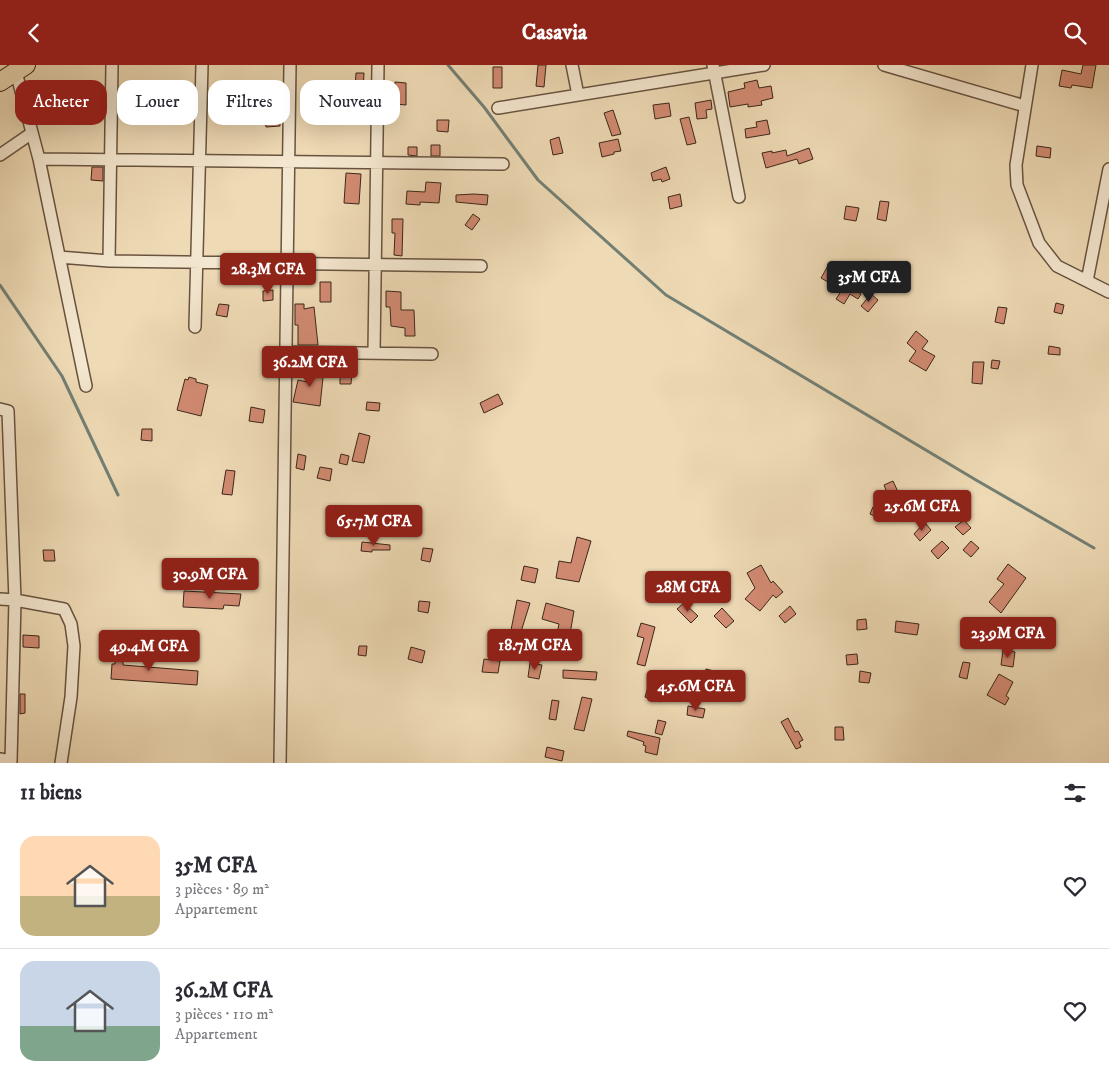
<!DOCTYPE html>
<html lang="fr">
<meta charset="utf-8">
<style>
:root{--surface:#fff;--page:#f2f2f3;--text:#2b2b33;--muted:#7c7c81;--line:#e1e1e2;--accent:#8f2418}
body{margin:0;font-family:"IM FELL DW Pica",serif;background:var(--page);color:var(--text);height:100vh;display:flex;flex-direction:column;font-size:19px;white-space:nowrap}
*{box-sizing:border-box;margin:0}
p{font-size:16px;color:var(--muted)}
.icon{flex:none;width:28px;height:28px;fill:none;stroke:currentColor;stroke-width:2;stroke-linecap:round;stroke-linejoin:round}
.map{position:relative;height:698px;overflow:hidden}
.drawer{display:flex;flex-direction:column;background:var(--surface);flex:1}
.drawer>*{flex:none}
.hud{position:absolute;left:15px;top:15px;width:500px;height:45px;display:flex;gap:10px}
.price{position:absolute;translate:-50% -42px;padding:0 11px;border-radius:5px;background:var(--accent);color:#fff;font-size:16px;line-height:32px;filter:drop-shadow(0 1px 2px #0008)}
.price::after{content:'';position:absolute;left:50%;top:30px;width:15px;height:11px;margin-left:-8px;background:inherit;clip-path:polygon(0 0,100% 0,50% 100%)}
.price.selected{background:#222;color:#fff}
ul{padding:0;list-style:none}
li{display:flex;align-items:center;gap:15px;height:125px;padding:0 20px}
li+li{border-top:1px solid var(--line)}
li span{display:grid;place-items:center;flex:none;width:140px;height:100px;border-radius:15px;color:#555}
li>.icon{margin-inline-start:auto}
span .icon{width:60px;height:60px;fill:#fffc;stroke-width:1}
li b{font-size:21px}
h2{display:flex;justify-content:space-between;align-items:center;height:60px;padding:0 20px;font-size:21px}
.chip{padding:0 18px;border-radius:15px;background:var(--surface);box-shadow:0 5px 20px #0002;font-size:18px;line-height:45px}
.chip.selected{background:var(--accent);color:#fff}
header{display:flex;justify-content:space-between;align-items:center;height:65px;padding:0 20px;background:var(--accent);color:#fff;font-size:22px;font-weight:700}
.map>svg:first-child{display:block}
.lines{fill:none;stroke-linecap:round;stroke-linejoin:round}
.stream{stroke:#737f74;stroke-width:3}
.building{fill:#d28b73;stroke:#3b2619}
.minor-casing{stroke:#685340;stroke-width:14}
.primary-casing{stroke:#3b2619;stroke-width:20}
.minor{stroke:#f4e7cf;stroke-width:11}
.primary{stroke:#eedab5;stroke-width:18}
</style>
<header><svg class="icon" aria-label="back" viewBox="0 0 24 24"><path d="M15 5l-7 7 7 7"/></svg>Casavia<svg class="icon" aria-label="search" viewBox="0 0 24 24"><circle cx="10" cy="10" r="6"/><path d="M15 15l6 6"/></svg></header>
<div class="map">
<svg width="1109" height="698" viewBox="0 0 1109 698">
<rect width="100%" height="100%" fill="#eedab5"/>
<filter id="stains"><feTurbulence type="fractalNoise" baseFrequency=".004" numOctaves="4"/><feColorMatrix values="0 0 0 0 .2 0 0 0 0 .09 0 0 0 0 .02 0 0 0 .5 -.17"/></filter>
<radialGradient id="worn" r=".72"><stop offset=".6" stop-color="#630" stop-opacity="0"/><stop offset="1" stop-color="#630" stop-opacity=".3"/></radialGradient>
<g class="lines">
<path class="stream" d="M448 0 484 42 538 115 666 230 976 415 1094 483
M0 220 62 311 118 430"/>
</g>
<path class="building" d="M538 0H546L544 22 536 21Z
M1083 0H1096L1092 23 1072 20 1071 23 1059 21 1062 5 1081 9Z
M493 2H502V23H493Z
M356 8H364L363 25 355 24Z
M757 15 759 23 771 21 773 33 761 36 762 40 748 42V39L730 42 728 27 745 23 744 18Z
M395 17 406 18V40L394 39Z
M711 35 712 44 706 45 707 53 697 54 695 38Z
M669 38 671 51 655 54 653 40Z
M241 42H250V56L242 57Z
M613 45 621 69 612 71 604 48Z
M280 49V61L266 62 265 50Z
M689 52 696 78 687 80 680 54Z
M437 55H449L448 67 437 66Z
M767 55 770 69 746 73 745 64 757 62 756 57Z
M559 72 563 88 553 90 550 75Z
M618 74 621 86 614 87V89L602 92 599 78Z
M431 80H440V91H431Z
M1037 81 1051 83 1050 93 1036 91Z
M408 82H417V91L408 90Z
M809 83 813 94 799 99 797 94 766 103 762 88 772 86V88L786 85 787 91Z
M92 102H103V116L91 115Z
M666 102 670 114 662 117 661 114 653 116 651 108Z
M346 108 361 109 359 139 344 138Z
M426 117 441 118 439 138 420 137V140L406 139 407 126 425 127Z
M474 129 488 130 487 140 456 137V130Z
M680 129 682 141 670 144 668 132Z
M880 136 889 137 886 156 877 154Z
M846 141 859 143 856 156 844 154Z
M473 149 480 154 472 165 465 160Z
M392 154H403L402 191 394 190 395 168H392Z
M865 196 877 202 869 219 857 213Z
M829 199 841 206 837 213 861 229 858 234 850 229 844 239 836 234 842 225 821 213Z
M320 217H331V237H320Z
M273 225V235L263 236V226Z
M386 226 401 227V245H414L415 271H405V263L391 261 390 242H386Z
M871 229 878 235 868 247 861 241Z
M1056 238 1064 240 1062 249 1054 247Z
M219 239 229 240 227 252 216 250Z
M295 239H304V244L314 242 318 280H298V260H295Z
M998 242 1007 243 1004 259 995 257Z
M916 266 928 276 922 284 935 291 926 306 909 296 916 286 907 278Z
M1049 281 1060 283V290L1048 289Z
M992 295 1000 296 998 304 991 303Z
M973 297H984L982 319 972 318Z
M309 301 324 303 320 341 293 337 298 315 307 317Z
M340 306 352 307 351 319H340Z
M189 312 196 314V317L208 320 201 351 177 345 185 314 188 315Z
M498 329 503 339 484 348 480 338Z
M367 337 380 338 379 346 366 345Z
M251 342 265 345 263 358 249 356Z
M142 364H152V376L141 375Z
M359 368 370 371 364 398 352 396Z
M298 389 306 391 304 405 296 403Z
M341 389 349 391 347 400 339 398Z
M320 402 332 404 330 416 317 413Z
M226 405 235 406 232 430 222 429Z
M893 416 899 429 889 433 884 420Z
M873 442 882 446 879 453 870 449Z
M964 455 971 463 963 470 955 462Z
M923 459H926L931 465 920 476 914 469Z
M577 472 591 476 579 517 556 513 559 496 571 498Z
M942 476 949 483 938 494 931 486Z
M971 476 979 483 971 492 963 485Z
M362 477 390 480V485H372V487L361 486Z
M423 483 433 484 430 497 421 495Z
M43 485H54L55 496H44Z
M1008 499 1026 513 1001 548 989 537 1004 519 997 514Z
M761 500 771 518 773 516 783 527 776 533 773 530 760 546 745 534 755 523 747 508Z
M524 501 538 504 535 518 521 515Z
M184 526 241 529 239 541 224 540 223 544 183 542Z
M517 535 530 538 519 573 510 570Z
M419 536 430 537 428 548 418 546Z
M546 538 574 546 570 569 575 571 572 585 554 582 559 559 542 554Z
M684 538 698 551 691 558 677 544Z
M790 541 796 549 785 558 779 551Z
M722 543 734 556 726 563 714 551Z
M866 554 867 564 857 565V555Z
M896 556 919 559 917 570 895 567Z
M641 558 655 562 645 601 637 599 644 573 637 571Z
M23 570 39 571V583L23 582Z
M115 575H123V600L198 606 197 620 111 614 112 599H115Z
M359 581H367L366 591 358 590Z
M411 582 425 586 422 598 408 594Z
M1003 585 1015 587 1013 602 1001 600Z
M857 589 858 599 847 600 846 590Z
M484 594 500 596 498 608 482 607Z
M963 597 970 598 967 614 959 612Z
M530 598 542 600 539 614 528 612Z
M706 604 718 607 712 630 701 626Z
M563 605 597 607 596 615 563 613Z
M860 606 871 608 869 618 859 617Z
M999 609 1013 617 1006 631 1009 633 1005 640 987 630Z
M649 619 664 623 660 637 645 632Z
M20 629H25V648L20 649Z
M582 632 592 634 584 666 574 664Z
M552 635 559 636 556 655 549 654Z
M688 641 705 644 703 653 687 650Z
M788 653 795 667 798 666 803 675 799 677 801 682 796 684 781 657Z
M658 655 666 657 662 670 655 668Z
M835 662H843L844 675H835Z
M628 666 660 673 657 690 645 687 646 681 643 680 644 677 627 671Z
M547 682 564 686 562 696 545 692Z"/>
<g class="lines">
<g class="minor-casing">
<path id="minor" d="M572 0 578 30
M713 0 739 132
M884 0 1025 41
M1032 0 1016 100 1017 120 1039 178 1057 201 1109 227
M16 7 39 94 86 321
M498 43 764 0
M0 90 32 68
M39 94 503 99
M59 192 109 196 481 201
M109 196 112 0
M1087 216 1109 104
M195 262 202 0
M286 287 432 289
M374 288 378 0
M0 344 8 346 15 535 11 696 0 694
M0 534 15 535 64 544 71 559 74 581 71 632 61 698
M280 698 290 0"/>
</g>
<g class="primary-casing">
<path id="primary" d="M0 17 26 0"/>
</g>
<use href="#minor" class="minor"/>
<use href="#primary" class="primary"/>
</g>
<rect width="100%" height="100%" filter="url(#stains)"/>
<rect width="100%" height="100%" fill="url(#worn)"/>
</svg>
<b class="price" style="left:268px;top:230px">28.3M CFA</b>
<b class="price selected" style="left:869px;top:238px">35M CFA</b>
<b class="price" style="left:310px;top:323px">36.2M CFA</b>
<b class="price" style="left:922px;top:467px">25.6M CFA</b>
<b class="price" style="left:374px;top:482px">65.7M CFA</b>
<b class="price" style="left:210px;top:535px">30.9M CFA</b>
<b class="price" style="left:688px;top:548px">28M CFA</b>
<b class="price" style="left:1008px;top:594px">23.9M CFA</b>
<b class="price" style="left:535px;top:606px">18.7M CFA</b>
<b class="price" style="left:149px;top:607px">49.4M CFA</b>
<b class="price" style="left:696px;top:647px">45.6M CFA</b>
<div class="hud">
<a class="chip selected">Acheter</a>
<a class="chip">Louer</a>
<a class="chip">Filtres</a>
<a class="chip">Nouveau</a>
</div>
</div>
<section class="drawer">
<h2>11 biens<svg class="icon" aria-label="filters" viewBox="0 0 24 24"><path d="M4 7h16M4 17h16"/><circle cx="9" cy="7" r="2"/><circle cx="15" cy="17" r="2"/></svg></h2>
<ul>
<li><span style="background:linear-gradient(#ffd9b3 60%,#c2b280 0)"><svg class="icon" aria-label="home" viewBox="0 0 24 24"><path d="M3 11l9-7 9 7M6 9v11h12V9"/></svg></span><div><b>35M CFA</b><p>3 pièces · 89 m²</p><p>Appartement</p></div><svg class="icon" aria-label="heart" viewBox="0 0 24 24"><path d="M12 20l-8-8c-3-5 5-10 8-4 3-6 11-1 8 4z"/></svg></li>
<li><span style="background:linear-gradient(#c9d6e8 65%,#7fa58c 0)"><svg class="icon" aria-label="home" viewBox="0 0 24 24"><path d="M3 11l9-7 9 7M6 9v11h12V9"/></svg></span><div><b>36.2M CFA</b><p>3 pièces · 110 m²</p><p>Appartement</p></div><svg class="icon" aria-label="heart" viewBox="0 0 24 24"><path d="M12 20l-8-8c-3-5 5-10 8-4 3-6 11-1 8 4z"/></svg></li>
</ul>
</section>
